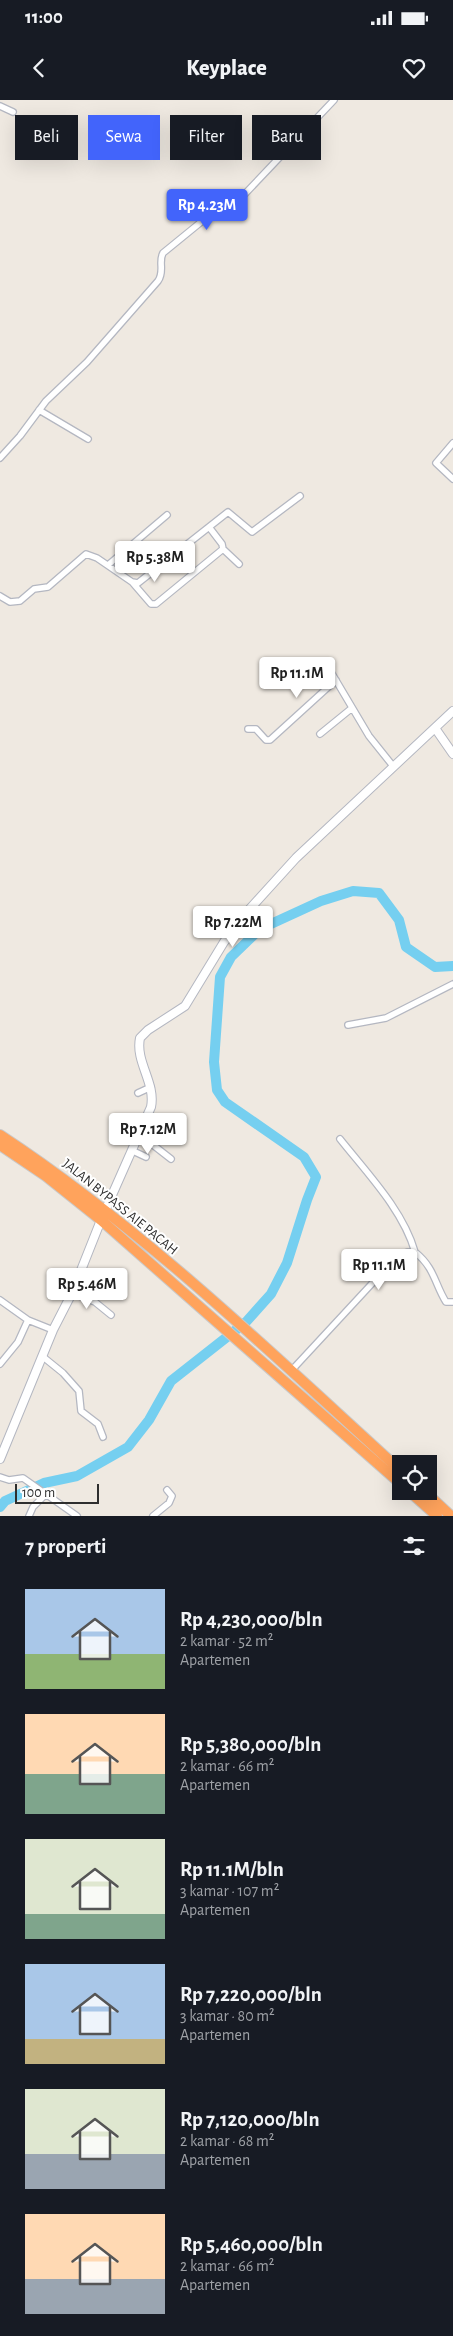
<!DOCTYPE html>
<html lang="id">
<meta charset="utf-8">
<style>
:root{--surface:#171b24;--page:#20242c;--text:#f1f3f6;--muted:#9ea1a6;--accent:#4264fb}
body{margin:0;font-family:"Alegreya Sans",sans-serif;background:var(--page);color:var(--text);height:100vh;display:flex;flex-direction:column;font-size:19px;white-space:nowrap}
*{box-sizing:border-box;margin:0}
p{font-size:16px;color:var(--muted)}
.icon{flex:none;width:28px;height:28px;fill:none;stroke:currentColor;stroke-width:2;stroke-linecap:round;stroke-linejoin:round}
.map{position:relative;height:1416px;overflow:hidden}
.details{display:flex;flex-direction:column;background:var(--surface);flex:1}
.details>*{flex:none}
.top-card{position:absolute;left:15px;top:15px;width:424px;height:45px;display:flex;gap:10px}
.fabs{position:absolute;left:392px;top:1355px;display:grid;gap:10px}
.fabs a{display:grid;place-items:center;width:45px;height:45px;border-radius:0px;background:var(--surface);box-shadow:0 5px 20px #0002;font-size:25px}
.scale{position:absolute;left:15px;bottom:12px;width:84px;box-sizing:border-box;padding-left:5px;border:2px solid #2e2e2e;border-top:0;font-size:14px;line-height:18px;white-space:nowrap;color:#2e2e2e;-webkit-text-stroke:4px #fff;paint-order:stroke}
.price{position:absolute;translate:-50% -42px;padding:0 11px;border-radius:5px;background:#fff;color:#222;font-size:16px;line-height:32px;filter:drop-shadow(0 1px 2px #0008)}
.price::after{content:'';position:absolute;left:50%;top:30px;width:15px;height:11px;margin-left:-8px;background:inherit;clip-path:polygon(0 0,100% 0,50% 100%)}
.price.current{background:var(--accent);color:#fff}
ul{padding:0;list-style:none}
li{display:flex;align-items:center;gap:15px;height:125px;padding:0 25px}
li span{display:grid;place-items:center;flex:none;width:140px;height:100px;border-radius:0px;color:#555}
li>.icon{margin-inline-start:auto}
span .icon{width:60px;height:60px;fill:#fffc;stroke-width:1}
li b{font-size:21px}
h2{display:flex;justify-content:space-between;align-items:center;height:60px;padding:0 25px;font-size:21px}
.tag{padding:0 18px;border-radius:0px;background:var(--surface);box-shadow:0 5px 20px #0002;font-size:18px;line-height:45px}
.tag.current{background:var(--accent);color:#fff}
.status{display:flex;justify-content:space-between;align-items:center;height:35px;padding:0 25px;background:var(--surface);direction:ltr}
.status svg{height:14px;fill:currentColor}
header{display:flex;justify-content:space-between;align-items:center;height:65px;padding:0 25px;background:var(--surface);font-size:22px;font-weight:800}
.map>svg:first-child{display:block}
.lines{fill:none;stroke-linecap:round;stroke-linejoin:round}
.river{stroke:#75cff0;stroke-width:10}
.street-casing{stroke:#b4b7c1;stroke-width:8}
.secondary-casing{stroke:#b4b7c1;stroke-width:10}
.highway-casing{stroke:#c9c9c9;stroke-width:12}
.street{stroke:#fff;stroke-width:5.5}
.secondary{stroke:#fff;stroke-width:8}
.highway{stroke:#ffa35c;stroke-width:10}
.labels{text-anchor:middle;dominant-baseline:central;stroke-width:4;stroke-linejoin:round;paint-order:stroke}
.street-label{font-size:14px;fill:#2e2e2e;stroke:#fff}
</style>
<div class="status"><b>11:00</b><svg viewBox="0 0 49 12"><path d="M0 12V9h3v3zM5 12V6h3v6zM10 12V3h3v9zM15 12V0h3v12zM26 1h20v11H26zM47 4h2v5h-2z"/></svg></div>
<header><svg class="icon" aria-label="back" viewBox="0 0 24 24"><path d="M15 5l-7 7 7 7"/></svg>Keyplace<svg class="icon" aria-label="heart" viewBox="0 0 24 24"><path d="M12 20l-8-8c-3-5 5-10 8-4 3-6 11-1 8 4z"/></svg></header>
<div class="map">
<svg width="453" height="1416" viewBox="0 0 453 1416">
<rect width="100%" height="100%" fill="#efe9e1"/>
<g class="lines">
<path class="river" d="M0 1407 5 1401 44 1383 77 1376 128 1347 149 1320 171 1281 246 1222 271 1194 287 1163 307 1100 316 1077 304 1057 225 1002 217 990 214 962 220 877 231 857 260 829 321 801 353 791 379 793 399 820 406 847 435 867 453 866"/>
<g class="street-casing">
<path id="street" d="M0 6 13 12
M39 310 88 339
M0 358 20 336 46 301 87 262 158 181C165 171 158 162 163 153L217 109 242 97 334 0
M453 379 436 363 453 343
M223 449 239 464
M108 465 167 415
M132 482 151 504H156L223 449 222 444 209 427
M0 496 10 502 20 501 34 489 48 487 86 454 97 458 132 482 138 483 228 412 252 432 300 396
M328 567 369 636 393 666
M248 629H256L266 640H270L336 580
M320 634 352 608
M348 925 386 918 453 884
M138 993 151 987
M139 1034 171 1059
M340 1039C367 1073 403 1110 415 1152
M133 1051 146 1057
M72 1193 95 1202 111 1215
M0 1200 28 1220 53 1230
M42 1256 63 1273 79 1291 81 1311 98 1324 103 1337
M0 1264 18 1242 28 1220
M291 1271 379 1176C386 1164 400 1150 415 1152 435 1168 435 1185 446 1202H453
M0 1377 9 1380 23 1378 77 1416
M29 1416 33 1407 45 1395
M153 1416 169 1403 172 1396 167 1390"/>
</g>
<g class="secondary-casing">
<path id="secondary" d="M435 628 453 654
M0 1359 53 1230 72 1193 101 1120 151 1007C156 983 135 962 140 938L148 930 185 906 224 842 246 813 296 758 453 611"/>
</g>
<g class="highway-casing">
<path id="highway" d="M0 1035C146 1131 272 1254 401 1371
M0 1045 46 1076 101 1120 401 1384
M409 1391 437 1416
M424 1391 451 1416"/>
</g>
<use href="#street" class="street"/>
<use href="#secondary" class="secondary"/>
<use href="#highway" class="highway"/>
</g>
<g class="labels">
<g class="street-label">
<text transform="translate(120 1107) rotate(39)">JALAN BYPASS AIE PACAH</text>
</g>
</g>
</svg>
<div class="fabs">
<a><svg class="icon" aria-label="locate" viewBox="0 0 24 24"><circle cx="12" cy="12" r="6"/><path d="M12 2v4M12 18v4M2 12h4M18 12h4"/></svg></a>
</div>
<div class="scale">100 m</div>
<b class="price current" style="left:207px;top:131px">Rp 4.23M</b>
<b class="price" style="left:155px;top:483px">Rp 5.38M</b>
<b class="price" style="left:297px;top:599px">Rp 11.1M</b>
<b class="price" style="left:233px;top:848px">Rp 7.22M</b>
<b class="price" style="left:148px;top:1055px">Rp 7.12M</b>
<b class="price" style="left:379px;top:1191px">Rp 11.1M</b>
<b class="price" style="left:87px;top:1210px">Rp 5.46M</b>
<div class="top-card">
<a class="tag">Beli</a>
<a class="tag current">Sewa</a>
<a class="tag">Filter</a>
<a class="tag">Baru</a>
</div>
</div>
<section class="details">
<h2>7 properti<svg class="icon" aria-label="filters" viewBox="0 0 24 24"><path d="M4 7h16M4 17h16"/><circle cx="9" cy="7" r="2"/><circle cx="15" cy="17" r="2"/></svg></h2>
<ul>
<li><span style="background:linear-gradient(#a9c7e8 65%,#8fb573 0)"><svg class="icon" aria-label="home" viewBox="0 0 24 24"><path d="M3 11l9-7 9 7M6 9v11h12V9"/></svg></span><div><b>Rp 4,230,000/bln</b><p>2 kamar · 52 m²</p><p>Apartemen</p></div></li>
<li><span style="background:linear-gradient(#ffd9b3 60%,#7fa58c 0)"><svg class="icon" aria-label="home" viewBox="0 0 24 24"><path d="M3 11l9-7 9 7M6 9v11h12V9"/></svg></span><div><b>Rp 5,380,000/bln</b><p>2 kamar · 66 m²</p><p>Apartemen</p></div></li>
<li><span style="background:linear-gradient(#dfe7d0 75%,#7fa58c 0)"><svg class="icon" aria-label="home" viewBox="0 0 24 24"><path d="M3 11l9-7 9 7M6 9v11h12V9"/></svg></span><div><b>Rp 11.1M/bln</b><p>3 kamar · 107 m²</p><p>Apartemen</p></div></li>
<li><span style="background:linear-gradient(#a9c7e8 75%,#c2b280 0)"><svg class="icon" aria-label="home" viewBox="0 0 24 24"><path d="M3 11l9-7 9 7M6 9v11h12V9"/></svg></span><div><b>Rp 7,220,000/bln</b><p>3 kamar · 80 m²</p><p>Apartemen</p></div></li>
<li><span style="background:linear-gradient(#dfe7d0 65%,#9aa5b1 0)"><svg class="icon" aria-label="home" viewBox="0 0 24 24"><path d="M3 11l9-7 9 7M6 9v11h12V9"/></svg></span><div><b>Rp 7,120,000/bln</b><p>2 kamar · 68 m²</p><p>Apartemen</p></div></li>
<li><span style="background:linear-gradient(#ffd9b3 65%,#9aa5b1 0)"><svg class="icon" aria-label="home" viewBox="0 0 24 24"><path d="M3 11l9-7 9 7M6 9v11h12V9"/></svg></span><div><b>Rp 5,460,000/bln</b><p>2 kamar · 66 m²</p><p>Apartemen</p></div></li>
</ul>
</section>
